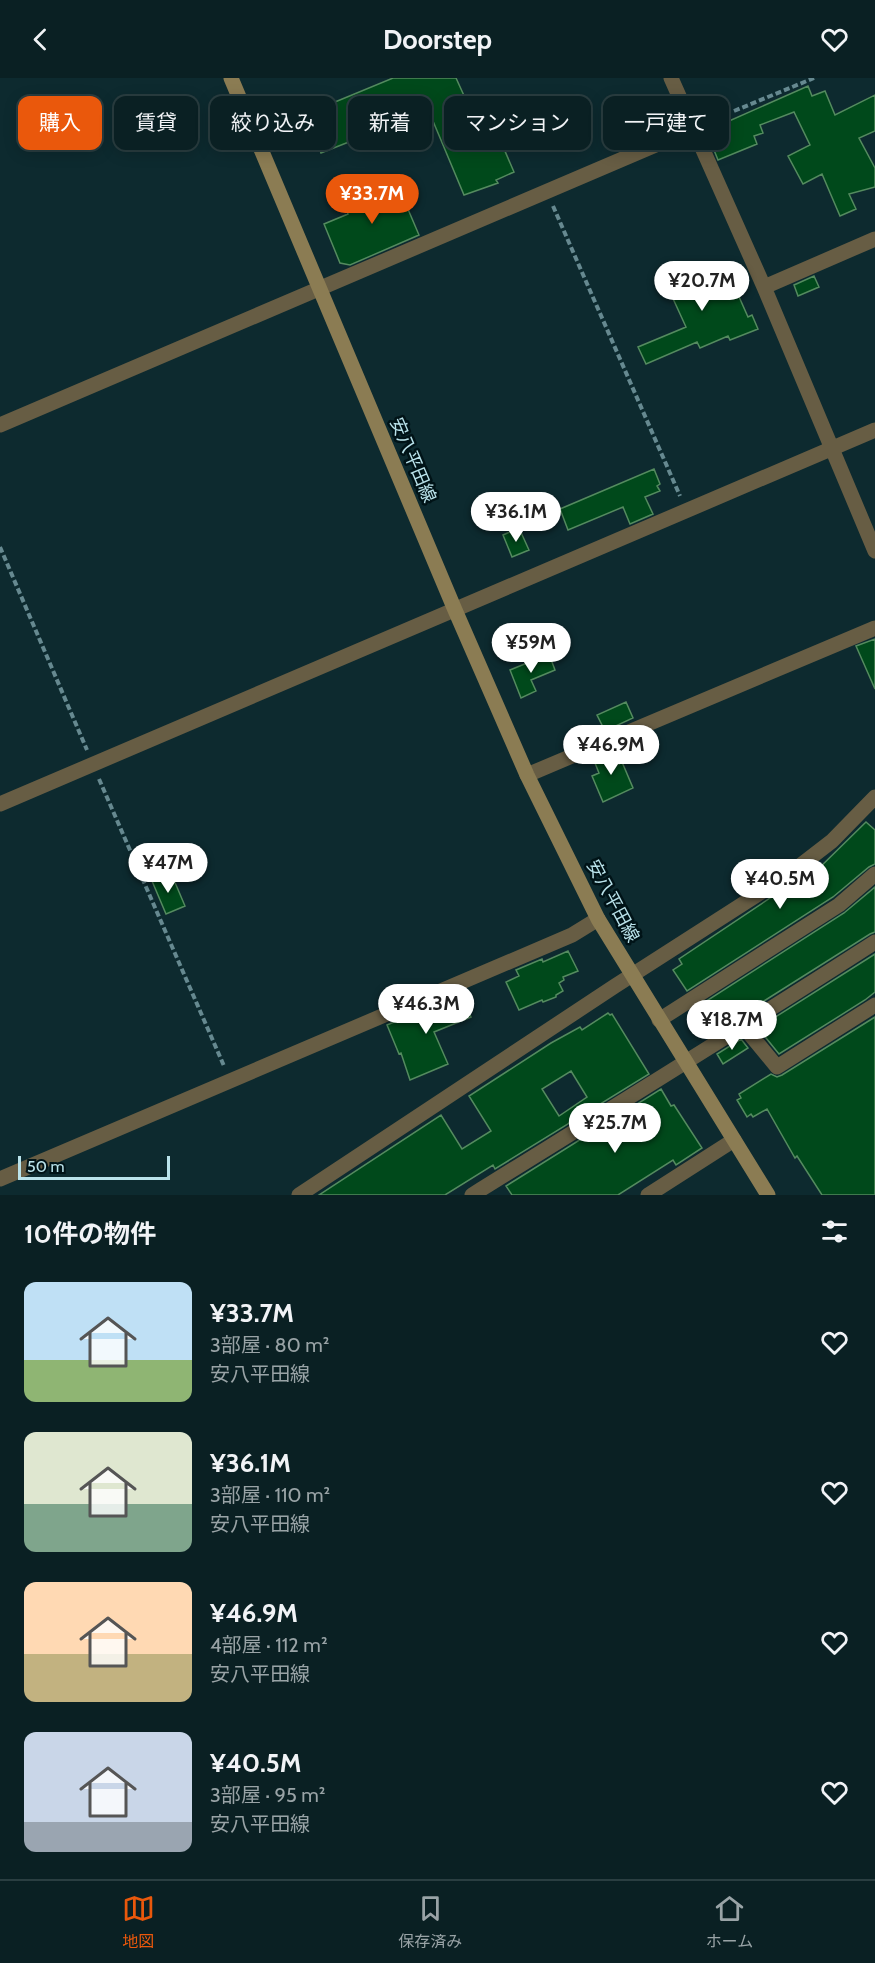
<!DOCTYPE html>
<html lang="ja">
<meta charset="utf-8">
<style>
:root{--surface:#0a2023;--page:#13282b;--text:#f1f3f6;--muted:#99a3a6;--line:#2a3e41;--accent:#ea580c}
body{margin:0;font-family:Cabin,"Noto Sans JP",sans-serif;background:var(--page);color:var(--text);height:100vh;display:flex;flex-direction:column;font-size:22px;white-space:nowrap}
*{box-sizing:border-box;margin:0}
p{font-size:20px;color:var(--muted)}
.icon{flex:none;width:33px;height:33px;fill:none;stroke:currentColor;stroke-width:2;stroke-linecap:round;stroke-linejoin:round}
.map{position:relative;height:1117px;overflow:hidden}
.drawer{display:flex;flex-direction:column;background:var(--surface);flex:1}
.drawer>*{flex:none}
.hud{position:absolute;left:18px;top:18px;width:840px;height:54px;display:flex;gap:12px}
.scale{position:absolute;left:18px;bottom:15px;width:152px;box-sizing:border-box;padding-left:6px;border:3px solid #bae3eb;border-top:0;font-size:16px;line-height:21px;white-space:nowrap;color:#bae3eb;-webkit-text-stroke:4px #001317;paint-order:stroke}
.price{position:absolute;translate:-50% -51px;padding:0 14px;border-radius:21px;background:#fff;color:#222;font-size:20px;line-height:39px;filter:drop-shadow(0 2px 3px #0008)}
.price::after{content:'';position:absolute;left:50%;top:36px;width:18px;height:14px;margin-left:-9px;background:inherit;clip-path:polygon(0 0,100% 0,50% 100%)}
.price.on{background:var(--accent);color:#fff}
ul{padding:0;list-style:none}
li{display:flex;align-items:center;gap:18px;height:150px;padding:0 24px}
li span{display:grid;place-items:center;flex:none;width:168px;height:120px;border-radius:12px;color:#555}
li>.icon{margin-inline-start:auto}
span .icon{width:72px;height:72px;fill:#fffc;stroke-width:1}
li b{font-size:26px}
h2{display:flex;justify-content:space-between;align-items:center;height:72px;padding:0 24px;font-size:26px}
.chip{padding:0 21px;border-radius:12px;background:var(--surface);box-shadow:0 3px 15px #0003,0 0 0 2px var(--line);font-size:21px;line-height:54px}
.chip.on{background:var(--accent);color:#fff}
header{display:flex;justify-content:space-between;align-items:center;height:78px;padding:0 24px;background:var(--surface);font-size:27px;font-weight:700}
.dock{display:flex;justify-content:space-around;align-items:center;height:84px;border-top:2px solid var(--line);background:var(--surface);font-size:16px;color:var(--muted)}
.dock a{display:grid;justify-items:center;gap:3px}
.dock .on{color:var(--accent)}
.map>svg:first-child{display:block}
.building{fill:#00491b;stroke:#548b5f;stroke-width:1.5;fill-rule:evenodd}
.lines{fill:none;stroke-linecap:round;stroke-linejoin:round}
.path{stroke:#668990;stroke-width:4;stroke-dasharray:6 3;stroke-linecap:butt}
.minor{stroke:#675d44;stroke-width:15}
.secondary{stroke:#8b7c53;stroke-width:15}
.labels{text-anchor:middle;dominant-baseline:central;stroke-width:5;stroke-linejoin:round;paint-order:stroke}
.street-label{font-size:18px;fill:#bae3eb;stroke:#001317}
</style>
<header><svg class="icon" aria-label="back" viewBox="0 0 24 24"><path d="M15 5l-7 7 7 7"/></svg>Doorstep<svg class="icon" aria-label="heart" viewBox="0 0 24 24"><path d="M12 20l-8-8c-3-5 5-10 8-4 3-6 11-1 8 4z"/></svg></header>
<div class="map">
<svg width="875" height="1117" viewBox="0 0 875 1117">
<rect width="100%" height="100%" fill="#0d2a2f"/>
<path class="building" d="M393 0H456L471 33 485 27 514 94 496 102 498 105 464 117 425 24 371 47 374 54 321 75 306 36Z
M808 8 812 18 825 13 835 37 875 17V53L859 60 875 90V109L849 116 856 131 840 138 822 96 803 106 788 78 810 67 794 34 760 47 763 55 754 58 757 66 718 82 708 57 729 48V43Z
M396 103 419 157 350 187 340 185 324 146 348 136 344 125Z
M724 185 748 239 752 237 758 251 730 262 728 258 700 270 697 264 646 286 638 269 686 249 665 203 696 189 698 193Z
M814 198 819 209 798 218 794 207Z
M654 391 660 406 657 408 660 413 645 419 653 436 630 446 623 429 568 452 560 431Z
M519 450 529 472 512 479 503 457Z
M875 561V611L856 568Z
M549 576 555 592 531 602 536 613 521 620 510 592Z
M626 624 633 640 605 653 597 637Z
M613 671 619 686 622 684 633 710 603 724 592 698 599 695 593 680Z
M866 744 875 752V786L869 789 833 819 687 913 673 892 682 886 679 881 809 794 811 798Z
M171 795 185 828 166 836 152 803Z
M875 809V854L870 856 707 959 704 954 701 956 688 937 698 931 697 929 844 835Z
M568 873 578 893 563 899 564 902 559 905 563 913 556 917V919L543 924 542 922 519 932 506 904 519 898 516 892 542 881 543 884Z
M875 876V914L865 922 779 976 758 950Z
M461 916 471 939 434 954 448 986 410 1002 401 975 399 976 387 947Z
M608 935 610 937 612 936 649 996 495 1091 493 1087 445 1117H319L441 1037 462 1071 491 1053 469 1018 551 965 580 949 582 952ZM571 993 587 1019 559 1038 542 1011Z
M875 939V1117H822L797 1078 795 1080 767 1031 753 1039 751 1036 747 1039 737 1022 741 1020 739 1016 771 996 777 999 782 997Z
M741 961 748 970 723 986 717 976Z
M661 1011 671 1028 674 1027 702 1070 676 1087 673 1082 618 1117H512L506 1108Z"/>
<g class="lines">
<path class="path" d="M734 33 814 0
M553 128 680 418
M0 469 87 672
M99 701 224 988"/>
<path class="minor" d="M671 0 764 209 875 473
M764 209 875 161
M0 347 721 39
M527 697 875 550
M0 726 875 352
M659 942 839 827 875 796
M744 949 777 989 875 927
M0 1101 572 857 598 841
M299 1117 615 908 788 797 832 763 875 719
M472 1117C607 1033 742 950 875 864
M648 1117 734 1062"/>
<path class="secondary" d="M231 0 455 532 527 697 598 841 768 1117"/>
</g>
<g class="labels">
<g class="street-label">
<text transform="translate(413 382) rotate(67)">安八平田線</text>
<text transform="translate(613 823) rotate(62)">安八平田線</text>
</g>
</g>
</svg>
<div class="scale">50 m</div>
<b class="price on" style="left:372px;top:147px">¥33.7M</b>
<b class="price" style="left:702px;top:234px">¥20.7M</b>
<b class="price" style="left:516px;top:465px">¥36.1M</b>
<b class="price" style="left:531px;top:596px">¥59M</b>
<b class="price" style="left:611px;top:698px">¥46.9M</b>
<b class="price" style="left:168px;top:816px">¥47M</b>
<b class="price" style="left:780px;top:832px">¥40.5M</b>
<b class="price" style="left:426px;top:957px">¥46.3M</b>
<b class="price" style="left:732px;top:973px">¥18.7M</b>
<b class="price" style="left:615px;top:1076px">¥25.7M</b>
<div class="hud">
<a class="chip on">購入</a>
<a class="chip">賃貸</a>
<a class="chip">絞り込み</a>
<a class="chip">新着</a>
<a class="chip">マンション</a>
<a class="chip">一戸建て</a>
</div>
</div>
<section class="drawer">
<h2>10件の物件<svg class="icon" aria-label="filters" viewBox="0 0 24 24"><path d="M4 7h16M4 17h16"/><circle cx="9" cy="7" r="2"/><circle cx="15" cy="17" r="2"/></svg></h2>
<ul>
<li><span style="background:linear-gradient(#bfe0f5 65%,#8fb573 0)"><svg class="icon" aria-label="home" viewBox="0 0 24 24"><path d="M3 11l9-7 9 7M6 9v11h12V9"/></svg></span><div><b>¥33.7M</b><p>3部屋 · 80 m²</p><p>安八平田線</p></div><svg class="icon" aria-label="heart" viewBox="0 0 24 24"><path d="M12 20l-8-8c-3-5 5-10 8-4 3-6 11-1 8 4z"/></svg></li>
<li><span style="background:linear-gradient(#dfe7d0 60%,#7fa58c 0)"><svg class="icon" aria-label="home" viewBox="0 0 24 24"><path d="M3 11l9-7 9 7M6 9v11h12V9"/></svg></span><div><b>¥36.1M</b><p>3部屋 · 110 m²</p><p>安八平田線</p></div><svg class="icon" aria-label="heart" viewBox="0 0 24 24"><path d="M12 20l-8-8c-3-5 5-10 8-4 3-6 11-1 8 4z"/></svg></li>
<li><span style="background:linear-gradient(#ffd9b3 60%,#c2b280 0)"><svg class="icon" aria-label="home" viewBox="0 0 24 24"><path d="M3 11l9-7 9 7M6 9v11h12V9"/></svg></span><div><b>¥46.9M</b><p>4部屋 · 112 m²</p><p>安八平田線</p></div><svg class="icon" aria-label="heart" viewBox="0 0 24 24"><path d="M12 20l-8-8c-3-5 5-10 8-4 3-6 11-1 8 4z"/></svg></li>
<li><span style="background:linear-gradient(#c9d6e8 75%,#9aa5b1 0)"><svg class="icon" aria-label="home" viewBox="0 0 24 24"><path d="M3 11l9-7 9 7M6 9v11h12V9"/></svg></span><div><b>¥40.5M</b><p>3部屋 · 95 m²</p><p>安八平田線</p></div><svg class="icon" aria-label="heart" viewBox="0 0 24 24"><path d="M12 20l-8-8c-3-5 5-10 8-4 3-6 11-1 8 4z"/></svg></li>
</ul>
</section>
<nav class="dock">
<a class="on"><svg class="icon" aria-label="map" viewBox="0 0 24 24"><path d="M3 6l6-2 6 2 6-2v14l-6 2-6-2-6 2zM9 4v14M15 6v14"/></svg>地図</a>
<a><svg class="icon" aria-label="saved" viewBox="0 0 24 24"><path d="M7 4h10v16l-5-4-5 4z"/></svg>保存済み</a>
<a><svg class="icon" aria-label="home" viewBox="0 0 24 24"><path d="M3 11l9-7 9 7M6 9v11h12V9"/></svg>ホーム</a>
</nav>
